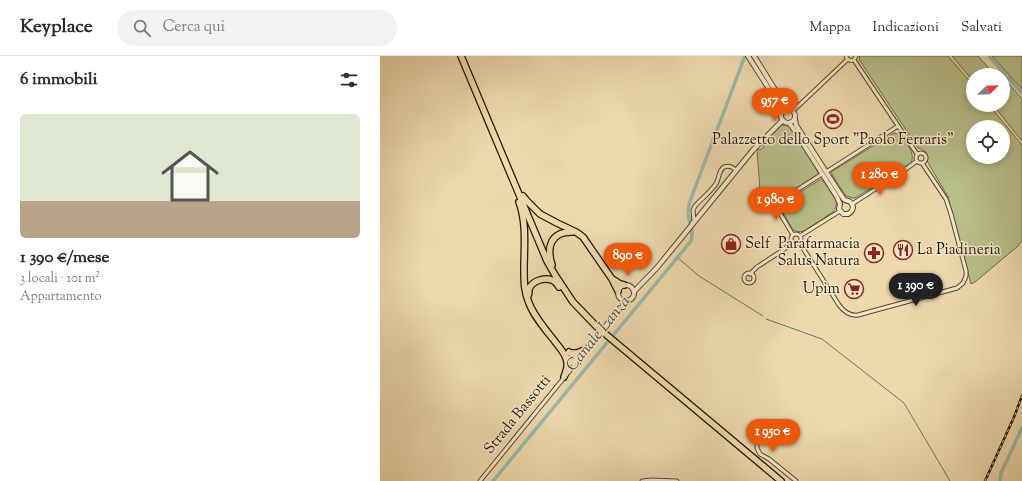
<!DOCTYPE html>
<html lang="it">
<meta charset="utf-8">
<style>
:root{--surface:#fff;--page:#f2f2f3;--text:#2b2b33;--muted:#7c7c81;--line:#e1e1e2;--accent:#ea580c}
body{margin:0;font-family:"Sorts Mill Goudy",serif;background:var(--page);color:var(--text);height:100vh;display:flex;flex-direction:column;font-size:15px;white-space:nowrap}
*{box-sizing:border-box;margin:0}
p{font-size:13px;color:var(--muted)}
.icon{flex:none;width:22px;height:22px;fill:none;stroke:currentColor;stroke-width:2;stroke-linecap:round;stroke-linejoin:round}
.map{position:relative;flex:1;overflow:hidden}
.drawer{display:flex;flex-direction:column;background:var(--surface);width:380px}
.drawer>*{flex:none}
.needle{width:26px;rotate:67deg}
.fabs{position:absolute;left:586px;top:12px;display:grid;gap:8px}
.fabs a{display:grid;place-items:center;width:44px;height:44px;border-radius:50%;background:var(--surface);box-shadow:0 2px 6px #0003;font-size:20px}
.price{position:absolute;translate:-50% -34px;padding:0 9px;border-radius:14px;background:var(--accent);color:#fff;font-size:13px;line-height:26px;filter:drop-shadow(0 1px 2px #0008)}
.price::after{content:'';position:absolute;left:50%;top:24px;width:12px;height:9px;margin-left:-6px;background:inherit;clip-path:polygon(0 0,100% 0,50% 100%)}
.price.selected{background:#222;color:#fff}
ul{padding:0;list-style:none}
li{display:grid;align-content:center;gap:8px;height:212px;padding:0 20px}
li+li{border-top:1px solid var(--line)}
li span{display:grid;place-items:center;height:124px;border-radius:6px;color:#555}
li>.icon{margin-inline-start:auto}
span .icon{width:72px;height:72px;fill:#fffc;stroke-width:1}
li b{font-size:17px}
h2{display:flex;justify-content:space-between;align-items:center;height:48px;padding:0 20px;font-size:17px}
header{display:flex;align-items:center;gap:24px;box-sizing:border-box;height:56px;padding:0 20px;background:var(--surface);border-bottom:1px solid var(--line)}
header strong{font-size:19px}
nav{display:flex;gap:22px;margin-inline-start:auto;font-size:14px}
.search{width:280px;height:36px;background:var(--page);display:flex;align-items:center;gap:10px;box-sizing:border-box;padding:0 14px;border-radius:22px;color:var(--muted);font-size:15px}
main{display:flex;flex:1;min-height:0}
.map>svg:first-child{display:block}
.green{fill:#b8bf8a;stroke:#6d6a47;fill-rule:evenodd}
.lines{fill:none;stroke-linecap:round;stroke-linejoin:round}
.stream{stroke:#697868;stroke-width:1}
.canal{stroke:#99baab;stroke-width:3.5}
.minor-casing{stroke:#55452e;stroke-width:5}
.tertiary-casing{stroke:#55452e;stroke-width:6}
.trunk-casing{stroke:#221404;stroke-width:8}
.minor{stroke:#f4e6ca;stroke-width:3}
.tertiary{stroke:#f4e6ca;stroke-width:4}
.trunk{stroke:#eed8ad;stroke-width:5.5}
.rail-casing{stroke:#221404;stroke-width:2.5}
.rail{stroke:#f4e6ca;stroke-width:1;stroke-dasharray:3;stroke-linecap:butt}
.trunk-bridge-casing{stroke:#221404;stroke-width:8;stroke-linecap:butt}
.trunk-bridge{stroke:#eed8ad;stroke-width:5.5}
.labels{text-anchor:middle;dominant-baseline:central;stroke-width:3;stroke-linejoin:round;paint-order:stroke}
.poi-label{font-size:15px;fill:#221404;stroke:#f4e6ca;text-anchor:start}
.street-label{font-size:15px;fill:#221404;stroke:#f4e6ca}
.water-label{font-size:16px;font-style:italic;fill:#4c4e3e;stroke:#f4e6ca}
</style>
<header>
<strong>Keyplace</strong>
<div class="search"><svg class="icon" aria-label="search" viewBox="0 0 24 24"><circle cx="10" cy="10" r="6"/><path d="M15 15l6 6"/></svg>Cerca qui</div>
<nav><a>Mappa</a><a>Indicazioni</a><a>Salvati</a></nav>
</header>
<main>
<section class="drawer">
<h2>6 immobili<svg class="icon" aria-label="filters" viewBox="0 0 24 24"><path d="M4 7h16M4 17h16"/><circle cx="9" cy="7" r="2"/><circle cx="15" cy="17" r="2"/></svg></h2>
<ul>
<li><span style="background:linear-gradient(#dfe7d0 70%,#b9a48a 0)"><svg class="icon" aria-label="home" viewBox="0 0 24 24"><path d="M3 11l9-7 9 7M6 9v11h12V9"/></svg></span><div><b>1 390 €/mese</b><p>3 locali · 101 m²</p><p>Appartamento</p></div></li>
</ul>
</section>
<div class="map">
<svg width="642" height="425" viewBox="0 0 642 425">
<rect width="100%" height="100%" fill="#eed8ad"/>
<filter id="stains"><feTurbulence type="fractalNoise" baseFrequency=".005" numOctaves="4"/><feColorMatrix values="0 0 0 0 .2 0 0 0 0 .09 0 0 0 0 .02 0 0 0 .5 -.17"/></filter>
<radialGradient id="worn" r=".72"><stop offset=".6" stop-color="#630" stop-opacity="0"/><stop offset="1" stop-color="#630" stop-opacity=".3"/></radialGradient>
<path class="green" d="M479 0H568L593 29V49H609L642 89V185L638 190 595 226 591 228 568 141 547 105 548 102C546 95 545 94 538 92L480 5ZM593 71H623V101H593Z
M572 0H598L615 19H593V25Z
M612 0H642V33Z
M623 27 625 29 629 28 642 43V85L613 49H623Z
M402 69H407L412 73 436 112V113L439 118 394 146 381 147 377 94 378 93 380 94 384 91 382 88Z
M514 77 520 78C525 86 536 96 531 107L475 142H473L466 140 454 122 451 116Z
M441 123 442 125 445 127 456 144C457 147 456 153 453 156L424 175C420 176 417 176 413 174L401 153 400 149Z"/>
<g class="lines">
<path class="stream" d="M297 201 319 220 383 260
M386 263 442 283 524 347 570 425"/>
<path class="canal" d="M609 0 642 37
M113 425 311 185C314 176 310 168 308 158 308 154 309 150 310 145L365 0
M620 425 621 417 642 372"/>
<g class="minor-casing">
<path id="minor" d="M466 0C467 4 470 5 474 4L476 0
M474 4 537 98
M413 55 468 3
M536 102a5 5 0 1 1 10 0a5 5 0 1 1-10 0Z
M446 116 518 70
M472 148 519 118 537 105
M312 167 314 165 313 154 315 150C322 142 332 135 337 126 339 121 339 114 344 111 349 109 352 111 356 114
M411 183a5 5 0 1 1 10 0a5 5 0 1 1-10 0Z
M413 179 398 154 397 147 442 118
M420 180 460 155
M419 186 459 249C464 256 470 260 478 259L577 232 583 227 586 220V215L571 158 566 143 542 107
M364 222a5 5 0 1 1 10 0a5 5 0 1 1-10 0Z
M370 218 377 211 403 194 413 186
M375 368 377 377V392L380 398 389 403 416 425
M100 425 196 307
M262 425 272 424 297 425"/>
</g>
<g class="tertiary-casing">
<path id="tertiary" d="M368 0 400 50 403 56
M374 0 407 53
M401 60a7 7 0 1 1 14 0a7 7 0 1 1-14 0Z
M415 63 416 69 461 139C462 140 463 143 465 144 469 146 469 144 471 147 475 151 472 156 468 158H463L459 153 460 148
M409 67 413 72 457 141 460 148
M238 237a8 8 0 1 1 16 0a8 8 0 1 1-16 0Z
M254 236C262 226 272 218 280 208L373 94 403 64
M197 306 240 252 248 245"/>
</g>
<g class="trunk-casing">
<path id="trunk" d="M81 0 167 205 175 219 193 246 217 271
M143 140 147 145 160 158 177 167 196 176 203 181 232 223 238 235
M139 146C147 168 144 191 144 214 144 225 144 236 149 247 154 260 164 272 173 283 178 290 186 297 187 306 188 311 186 316 184 321
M172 209C166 191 171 175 193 176
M234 224 240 228 244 229
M148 240C149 238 149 235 149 233 152 225 164 221 172 224 175 225 177 228 179 231
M235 286 401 425
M190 297H197L207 293
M186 301 189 305 193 307 197 306C196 301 193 299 189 296"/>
</g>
<use href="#minor" class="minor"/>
<use href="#tertiary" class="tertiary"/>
<use href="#trunk" class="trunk"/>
<g class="rail-casing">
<path id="rail" d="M605 425 634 361 642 340"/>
</g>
<use href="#rail" class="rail"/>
<g class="trunk-bridge-casing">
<path id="trunk-bridge" d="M217 271 235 286"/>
</g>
<use href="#trunk-bridge" class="trunk-bridge"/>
</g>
<defs>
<g id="stadium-ring" transform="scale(1)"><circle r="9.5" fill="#f4e6ca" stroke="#8f2418" stroke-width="1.5"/><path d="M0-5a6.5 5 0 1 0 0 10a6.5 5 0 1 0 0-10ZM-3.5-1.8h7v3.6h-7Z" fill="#8f2418"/></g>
<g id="shop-ring" transform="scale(1)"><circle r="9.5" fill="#f4e6ca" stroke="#8f2418" stroke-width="1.5"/><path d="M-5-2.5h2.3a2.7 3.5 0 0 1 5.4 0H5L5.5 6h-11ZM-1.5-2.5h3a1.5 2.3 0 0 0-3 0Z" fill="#8f2418"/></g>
<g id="restaurant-ring" transform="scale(1)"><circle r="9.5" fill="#f4e6ca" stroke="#8f2418" stroke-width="1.5"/><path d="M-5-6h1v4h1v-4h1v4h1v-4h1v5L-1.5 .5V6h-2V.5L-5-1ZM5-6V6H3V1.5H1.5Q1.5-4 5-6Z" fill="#8f2418"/></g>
<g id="pharmacy-ring" transform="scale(1)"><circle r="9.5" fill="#f4e6ca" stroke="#8f2418" stroke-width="1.5"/><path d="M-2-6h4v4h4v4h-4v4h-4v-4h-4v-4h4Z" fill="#8f2418"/></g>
<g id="supermarket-ring" transform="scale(1)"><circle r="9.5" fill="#f4e6ca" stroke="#8f2418" stroke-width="1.5"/><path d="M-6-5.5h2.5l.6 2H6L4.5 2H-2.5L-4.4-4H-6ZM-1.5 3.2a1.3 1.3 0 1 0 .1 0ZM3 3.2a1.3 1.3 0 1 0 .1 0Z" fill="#8f2418"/></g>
</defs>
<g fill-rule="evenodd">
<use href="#stadium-ring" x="453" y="63"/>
<use href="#shop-ring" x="351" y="188"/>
<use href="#restaurant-ring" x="523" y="194"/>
<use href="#pharmacy-ring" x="494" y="197"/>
<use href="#supermarket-ring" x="474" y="233"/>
</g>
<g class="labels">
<g class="poi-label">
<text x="453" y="84" text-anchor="middle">Palazzetto dello Sport "Paolo Ferraris"</text>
<text x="365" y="188">Self</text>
<text x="480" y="188" text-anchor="end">Parafarmacia<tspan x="480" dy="17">Salus Natura</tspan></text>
<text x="537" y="194">La Piadineria</text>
<text x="460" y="233" text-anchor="end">Upim</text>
</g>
<g class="street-label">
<text transform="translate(138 359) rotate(-51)">Strada Bassotti</text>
</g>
<g class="water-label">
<text transform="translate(219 278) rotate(-51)">Canale Lanza</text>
</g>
</g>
<rect width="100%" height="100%" filter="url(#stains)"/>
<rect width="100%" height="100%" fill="url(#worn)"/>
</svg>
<div class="fabs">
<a><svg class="needle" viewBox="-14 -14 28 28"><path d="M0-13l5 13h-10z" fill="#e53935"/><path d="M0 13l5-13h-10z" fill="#7c7c81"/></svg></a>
<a><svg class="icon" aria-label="locate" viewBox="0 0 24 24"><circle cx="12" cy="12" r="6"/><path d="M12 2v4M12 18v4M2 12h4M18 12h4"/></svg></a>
</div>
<b class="price" style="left:395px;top:66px">957 €</b>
<b class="price" style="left:500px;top:140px">1 280 €</b>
<b class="price" style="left:396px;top:165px">1 980 €</b>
<b class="price" style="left:248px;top:221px">890 €</b>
<b class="price selected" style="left:536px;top:251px">1 390 €</b>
<b class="price" style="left:393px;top:397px">1 950 €</b>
</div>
</main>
